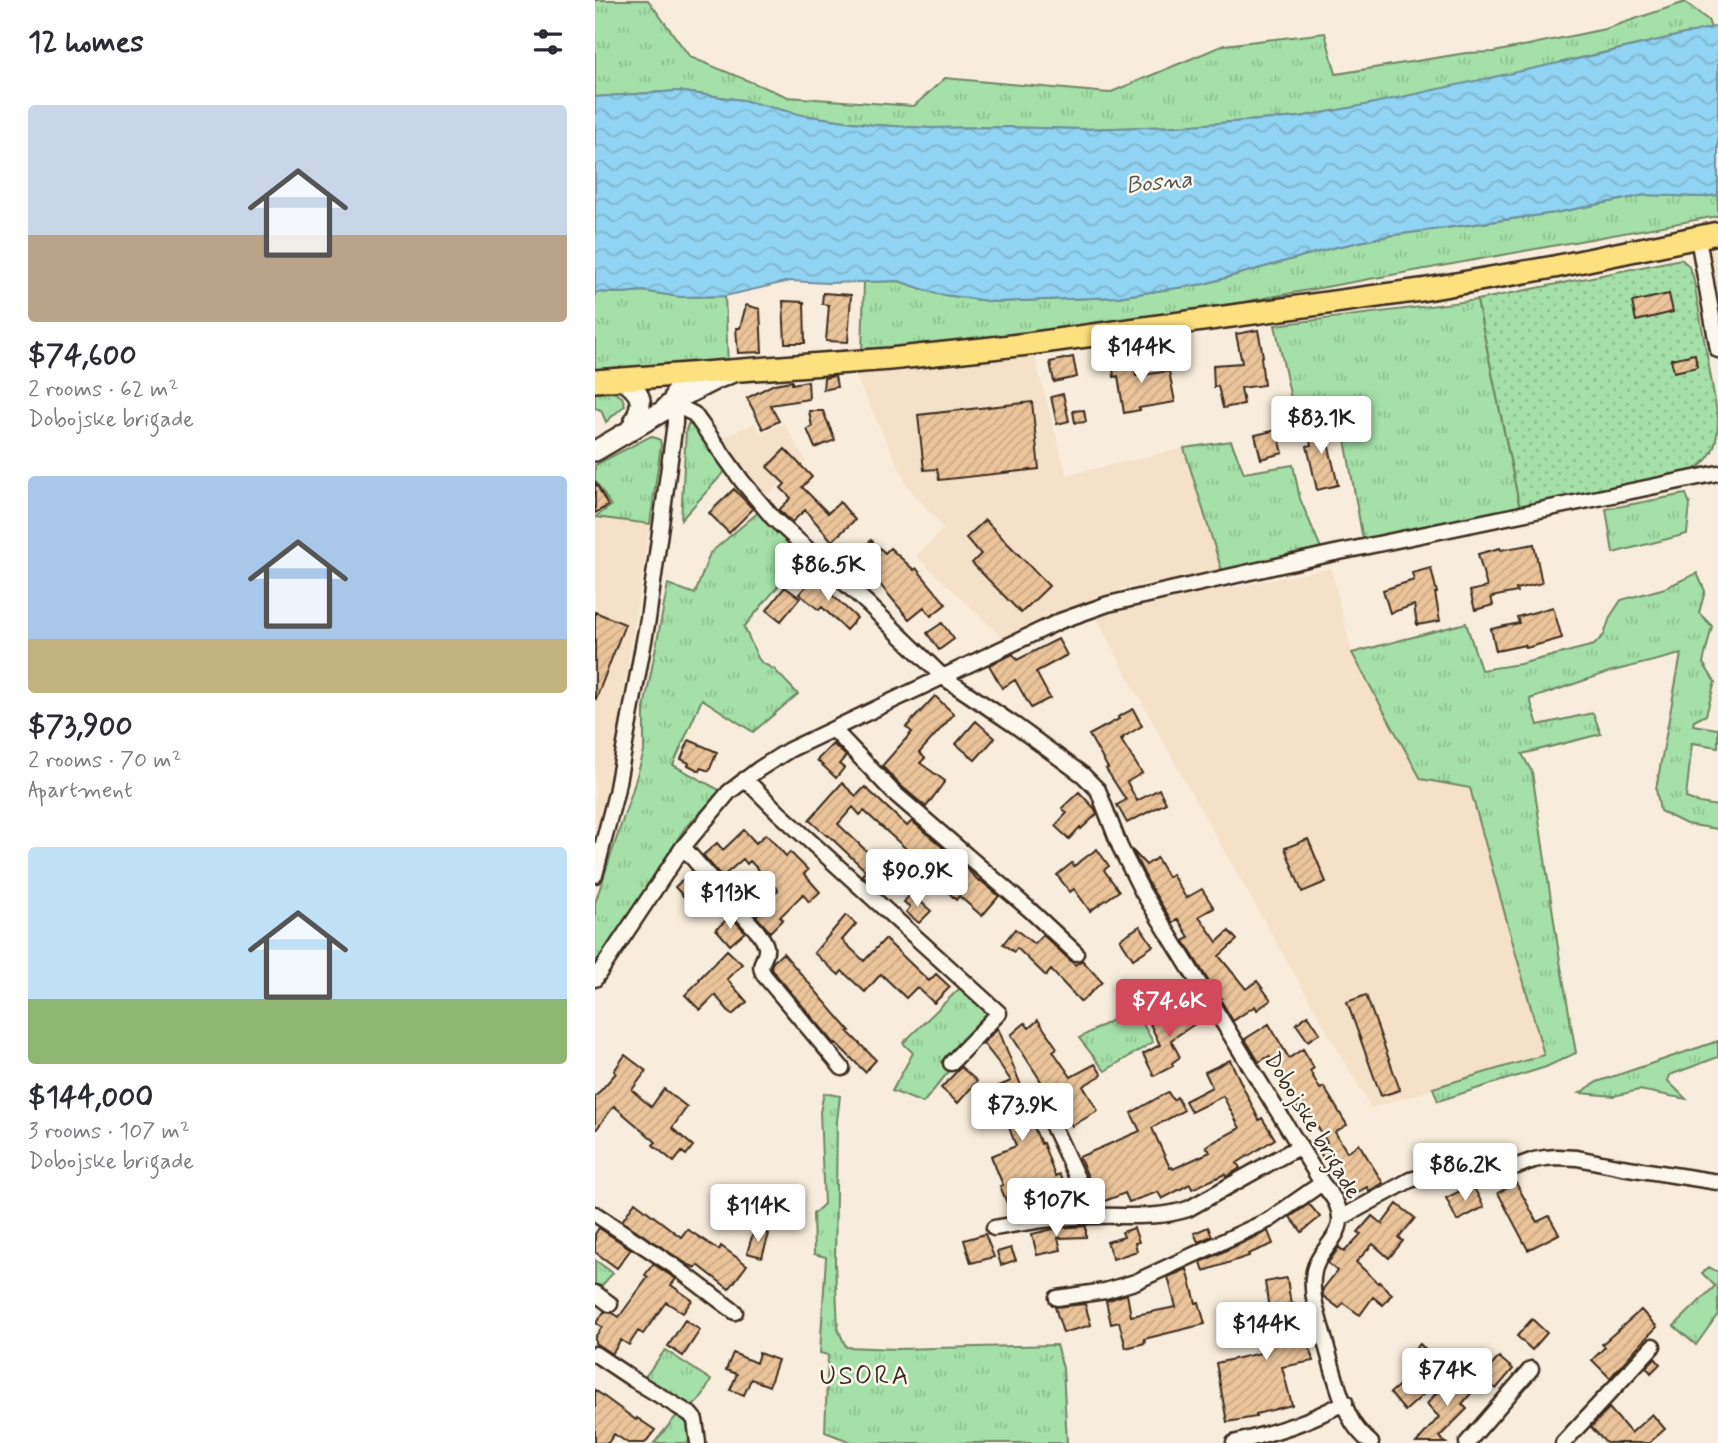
<!DOCTYPE html>
<meta charset="utf-8">
<style>
:root{--surface:#fff;--page:#f7f7f7;--text:#2b2b33;--muted:#7c7c81;--accent:#d1495b}
body{margin:0;font-family:Mynerve,sans-serif;background:var(--page);color:var(--text);height:100vh;display:flex;flex-direction:column;font-size:26px;white-space:nowrap}
*{box-sizing:border-box;margin:0}
p{font-size:23px;color:var(--muted)}
.icon{flex:none;width:38px;height:38px;fill:none;stroke:currentColor;stroke-width:2;stroke-linecap:round;stroke-linejoin:round}
.map{position:relative;flex:1;overflow:hidden}
.details{display:flex;flex-direction:column;background:var(--surface);width:595px}
.details>*{flex:none}
.price{position:absolute;translate:-50% -60px;padding:0 16px;border-radius:7px;background:#fff;color:#222;font-size:23px;line-height:46px;filter:drop-shadow(0 2px 4px #0008)}
.price::after{content:'';position:absolute;left:50%;top:42px;width:21px;height:16px;margin-left:-10px;background:inherit;clip-path:polygon(0 0,100% 0,50% 100%)}
.price.active{background:var(--accent);color:#fff}
ul{padding:0;list-style:none}
li{display:grid;align-content:center;gap:14px;height:371px;padding:0 28px}
li span{display:grid;place-items:center;height:217px;border-radius:7px;color:#555}
li>.icon{margin-inline-start:auto}
span .icon{width:126px;height:126px;fill:#fffc;stroke-width:1}
li b{font-size:30px}
h2{display:flex;justify-content:space-between;align-items:center;height:84px;padding:0 28px;font-size:30px}
main{display:flex;flex:1;min-height:0}
.map>svg:first-child{display:block}
.built{fill:#f4e1c8}
.grass{fill:url(#grass-tufts);stroke:#708562;stroke-width:2}
.garden{fill:url(#garden-dots);stroke:#708562;stroke-width:2}
.water{fill:url(#water-waves);stroke:#6f8f9d;stroke-width:2}
.building{fill:url(#building-hatch);stroke:#3b2a1e;stroke-width:2}
.lines{fill:none;stroke-linecap:round;stroke-linejoin:round}
.street-casing{stroke:#3b2a1e;stroke-width:19}
.secondary-casing{stroke:#3b2a1e;stroke-width:24}
.primary-casing{stroke:#3b2a1e;stroke-width:26}
.street{stroke:#fbf7ec;stroke-width:14}
.secondary{stroke:#fbf7ec;stroke-width:19}
.primary{stroke:#fde080;stroke-width:21}
.labels{text-anchor:middle;dominant-baseline:central;stroke-width:5;stroke-linejoin:round;paint-order:stroke}
.street-label{font-size:23px;fill:#3b2a1e;stroke:#fbf7ec}
.water-label{font-size:24px;font-style:italic;fill:#505453;stroke:#fbf7ec}
.quarter-label{font-size:26px;letter-spacing:2px;fill:#3b2a1e;stroke:#fbf7ec}
</style>
<main>
<section class="details">
<h2>12 homes<svg class="icon" aria-label="filters" viewBox="0 0 24 24"><path d="M4 7h16M4 17h16"/><circle cx="9" cy="7" r="2"/><circle cx="15" cy="17" r="2"/></svg></h2>
<ul>
<li><span style="background:linear-gradient(#c9d6e8 60%,#b9a48a 0)"><svg class="icon" aria-label="home" viewBox="0 0 24 24"><path d="M3 11l9-7 9 7M6 9v11h12V9"/></svg></span><div><b>$74,600</b><p>2 rooms · 62 m²</p><p>Dobojske brigade</p></div></li>
<li><span style="background:linear-gradient(#a9c7e8 75%,#c2b280 0)"><svg class="icon" aria-label="home" viewBox="0 0 24 24"><path d="M3 11l9-7 9 7M6 9v11h12V9"/></svg></span><div><b>$73,900</b><p>2 rooms · 70 m²</p><p>Apartment</p></div></li>
<li><span style="background:linear-gradient(#bfe0f5 70%,#8fb573 0)"><svg class="icon" aria-label="home" viewBox="0 0 24 24"><path d="M3 11l9-7 9 7M6 9v11h12V9"/></svg></span><div><b>$144,000</b><p>3 rooms · 107 m²</p><p>Dobojske brigade</p></div></li>
</ul>
</section>
<div class="map">
<svg width="1123" height="1443" viewBox="0 0 1123 1443">
<defs>
<pattern id="grass-tufts" width="24" height="20" patternUnits="userSpaceOnUse" patternTransform="scale(1.75)"><rect width="24" height="20" fill="#a4e0a7"/><path d="M3 7l-1-3M5 7V3M7 7l1-3M15 17l-1-3M17 17v-4M19 17l1-3" fill="none" stroke="#8ec08f"/></pattern>
<pattern id="garden-dots" width="8" height="8" patternUnits="userSpaceOnUse" patternTransform="scale(1.75)"><rect width="8" height="8" fill="#a4e0a7"/><path d="M2 2h.1M6 6h.1" fill="none" stroke="#8ec08f" stroke-width="1.8" stroke-linecap="round"/></pattern>
<pattern id="water-waves" width="16" height="10" patternUnits="userSpaceOnUse" patternTransform="scale(1.75)"><rect width="16" height="10" fill="#91d3f2"/><path d="M0 5q4-4 8 0t8 0" fill="none" stroke="#7eb5cf"/></pattern>
<pattern id="building-hatch" width="6" height="6" patternUnits="userSpaceOnUse" patternTransform="scale(1.75)"><rect width="6" height="6" fill="#ebc49b"/><path d="M-1 1l2-2M0 6l6-6M5 7l2-2" fill="none" stroke="#caa985"/></pattern>
</defs>
<rect width="100%" height="100%" fill="#f8eddc"/>
<filter id="ink" filterUnits="userSpaceOnUse"><feTurbulence type="fractalNoise" baseFrequency=".0143" numOctaves="2"/><feDisplacementMap in="SourceGraphic" scale="14" xChannelSelector="R" yChannelSelector="G"/><feConvolveMatrix kernelMatrix="1 2 1 2 8 2 1 2 1" color-interpolation-filters="sRGB"/></filter>
<g filter="url(#ink)">
<path class="built" d="M1123 244V303L1113 246Z
M439 355 472 475 589 448 627 571 530 588 408 638 321 556 349 528 313 487 308 477 258 370Z
M160 423 165 433 189 423 211 461 169 499 127 438Z
M0 517 55 524 17 766 0 839Z
M736 568 757 653 875 788 949 1056 776 1108 600 800 499 614Z"/>
<path class="grass" d="M0 0H53L95 57 193 97 319 106 350 78 514 93 629 45 730 33 741 74 871 53 899 52 1010 29 1090 2 1113 20 1116 28 925 72 771 105 705 117 584 126 487 129 407 127 336 128 279 125 207 115 147 100 82 91 0 97Z
M1050 195 1106 197 1123 195V216L648 302 506 324 267 353 269 282 304 281 342 294 400 302 522 297 609 284 737 248 792 236 960 213Z
M48 291 85 297 130 296 133 365H75L0 369V292L25 293Z
M882 300 925 508 768 540 745 411 700 417 680 325Z
M10 391 20 393 27 397 30 405 11 422 6 410 0 408V392Z
M93 424H99L133 468 86 520 91 430Z
M56 436 65 440 66 445 55 524 0 517 16 506 0 480V465Z
M636 441 649 473 698 465 705 499 726 548 627 571 589 448Z
M1091 494 1095 504 1092 534 1018 553 1011 509Z
M166 510 174 523 209 555 149 627 163 658 167 663 179 669 203 694 158 732 107 699 78 765 126 791 90 828 0 967V903L37 792 49 752V709L73 584 100 594 115 553Z
M1102 573 1110 591 1104 613 1117 626 1108 663 1120 682 1111 715 1099 721 1098 725 1123 729V747L1097 743 1091 798 1105 803 1123 806V829L1091 824 1065 811 1061 789 1086 654 1014 672 935 699 943 725 998 713 1006 734 927 754 937 772 965 961 981 1053 951 1067 843 1101 838 1088 949 1055 875 788 826 779 757 653 871 623 886 670 925 664 999 645 1009 635 1015 617 1026 600 1070 588Z
M366 987 393 1014 346 1062 355 1070 328 1103 297 1091 318 1053 308 1043Z
M539 1008 558 1042 510 1071 484 1038Z
M1123 1041V1057L1075 1075 1073 1081 1091 1099 1044 1090 1019 1096 985 1093 1002 1082Z
M229 1093 245 1096 242 1121 240 1264 243 1329 251 1347 302 1349 461 1345 468 1368 472 1443H259L230 1432 233 1355 225 1353 231 1257 219 1254 218 1214 229 1204 225 1112Z
M0 1260 18 1273 3 1290 0 1288Z
M1114 1267 1123 1272V1314L1101 1345 1079 1326 1120 1286 1107 1273Z
M70 1350 116 1380C111 1390 106 1401 96 1407L47 1381Z
M83 1414 96 1428 97 1443H59Z"/>
<path class="garden" d="M1086 259 1093 265 1098 276 1123 418C1123 442 1119 456 1100 470L925 508 882 300Z"/>
<path class="water" d="M1123 26V195L1106 197 1050 195 960 213 792 236 737 248 609 284 522 297 400 302 342 294 304 281 233 283 195 281 130 296 85 297 48 291 25 293 0 292V97L82 91 147 100 207 115 279 125 336 128 407 127 487 129 584 126 705 117 770 105 1005 54Z"/>
<path class="building" d="M228 293 256 295 253 342 231 341 234 305 227 304Z
M1074 294 1078 312 1041 321 1037 302Z
M188 301 209 302 210 343H190Z
M151 305 165 309 167 352 143 353 141 328H145Z
M663 330 668 356 666 357 669 385 646 388 649 404 628 408 623 386 619 387 618 365 647 363 641 334Z
M537 351 541 376 574 371 580 402 544 408 545 410 529 413 523 376 519 377 516 354Z
M1100 354 1102 367 1079 372 1076 359Z
M478 357 482 377 459 382 455 362Z
M240 376 242 387 228 390 229 378Z
M197 381V384L213 381 214 399 175 405 184 421 168 429 152 398 179 384Z
M468 394 474 421 462 424 456 397Z
M437 402 444 469 344 480 342 469 329 470 323 415Z
M489 410 491 422 480 423 478 411Z
M214 411H228L240 440 220 448 212 429 217 427Z
M727 418 743 485 722 490 712 446 716 445 710 423Z
M682 430 688 453 666 459 660 435Z
M190 449 217 477 207 487 233 513 245 502 260 520 237 541 210 510 197 522 184 510 196 498 186 488 190 484 172 467Z
M0 481 13 506 0 513Z
M139 489 158 509 134 533 114 513Z
M390 520 454 586 426 613 377 563 386 554 371 538Z
M276 540 290 553 295 548 319 570 321 568 351 604 336 616 329 607 314 619 283 582 280 585 256 562Z
M939 544 947 583 921 589 922 592 896 597 898 605 880 610 875 591 892 587 883 554 905 548 906 550Z
M836 568 842 593H840L845 621 822 625 819 605 795 613 788 590 819 580 817 573Z
M218 578 238 594 237 595 262 618 251 630 227 607 224 610 204 594Z
M190 587 205 598 186 621 172 610Z
M958 607 967 638 931 648 930 645 901 651 896 629 924 623 922 617Z
M0 612 30 624 1 699 0 698Z
M347 623 359 639 344 650 332 633Z
M463 639 472 655 441 672 455 698 436 708 420 680 407 688 394 665 418 654 422 660Z
M340 696 359 714 324 753 330 758 325 763 350 781 331 807 305 785 287 766 317 732 311 727Z
M538 709 547 726 527 738 528 739 526 740 547 773 532 782 542 801 564 789 571 803 532 823 522 805 531 800 511 769 513 768 494 735 524 719 523 717Z
M381 721 400 738 380 760 361 744Z
M94 740 122 752 114 771 106 768 105 771 93 765 94 763 86 759Z
M238 744 251 756 244 764 249 768 241 778 222 760Z
M247 783 261 796 270 787 312 826 317 821 367 864 384 881 385 880 404 896 387 916 364 896 361 900 350 889 353 887 318 855 269 811 265 815 258 807 243 824 281 860 282 858 297 872 282 889 267 875 271 871 233 835 232 836 214 820Z
M484 792 500 809 502 814 486 829 485 827 474 839 460 826 472 813 467 808Z
M149 830 161 843 171 834 191 856 195 852 213 870 209 874 225 892 214 902 208 894 185 917 188 919 175 932 161 916 178 899 176 897 183 890 155 861 152 864 148 859 127 877 108 855 122 843 128 850Z
M713 839 731 882 707 892 690 848Z
M502 849 514 866 509 870 524 891 495 911 479 889 475 892 462 875 477 863 479 866Z
M537 850 551 865 562 858 573 877 577 874 591 898 607 889 619 908 604 916 622 942 634 931 642 940 624 956 651 989 662 981 676 1000 662 1010 660 1006 638 1021 625 999 627 998 617 987 589 941 594 937 583 919 578 923 555 886Z
M97 871 115 892 99 908 80 887Z
M316 893 336 911 324 923 311 912 315 907 309 902Z
M251 915 261 924 247 940 269 961 290 939 334 981 341 974 355 987 339 1003 322 987 311 998 286 974 270 992 247 971 244 975 219 953Z
M136 916 150 932 135 945 121 929Z
M545 926 558 946 538 959 525 939Z
M420 929 439 944 448 935 480 965 487 960 507 982 486 1002 456 970 451 976 422 948 419 952 408 944Z
M132 950 147 964 132 979 152 1002 137 1015 120 995 105 1010 90 995 105 980 104 979Z
M188 953 255 1031 253 1032 281 1060 270 1072 241 1043 240 1044 177 970 176 966 178 962Z
M771 995 805 1090 786 1096 752 1002Z
M597 1004 607 1019 576 1040 585 1057 577 1063 578 1066 559 1076 548 1054 565 1045 555 1024 573 1015 575 1018Z
M713 1015 725 1033 713 1041 701 1024Z
M443 1020 462 1048 458 1051 476 1077 500 1064 507 1075 488 1086 503 1111 477 1126 458 1093 455 1095 416 1035 430 1023 434 1028Z
M674 1024 694 1058 708 1049 719 1068 715 1071 725 1089 729 1087 752 1125 740 1132 752 1152 764 1144 788 1183 774 1191 772 1187 751 1199 722 1147 732 1142 709 1105 702 1108 692 1088 693 1087 674 1056 664 1062 650 1039Z
M403 1028 431 1098 427 1099 446 1144 448 1143 460 1176 464 1174 474 1192 460 1199 463 1205 454 1210H452L444 1195 414 1208 405 1186 408 1185 396 1156 421 1146 399 1088 416 1081 406 1066 388 1043Z
M30 1055 51 1071 37 1090 56 1107 69 1089 92 1107 77 1128 98 1146 91 1155 87 1152 79 1162 58 1145 61 1142 19 1106 0 1131V1097L21 1073 19 1071Z
M635 1060 664 1120 667 1118 680 1139 642 1163 645 1168 631 1177 630 1174 597 1189 595 1184 567 1199 563 1192 534 1202 530 1193 505 1203 484 1157 545 1131 536 1113 573 1092 578 1100 582 1097 589 1110 557 1128 575 1168 577 1167 578 1169 615 1152 611 1146 645 1128 628 1096 596 1112 590 1101 617 1087 610 1072Z
M366 1067 382 1081 363 1103 346 1088Z
M921 1183 942 1222 954 1216 964 1234 933 1250 903 1193Z
M875 1186H878L889 1207 862 1221 851 1198Z
M40 1202 86 1237 92 1229 124 1250 126 1246 152 1265 134 1289 103 1265 101 1268 92 1264 27 1221Z
M714 1204 725 1217 707 1232 695 1217Z
M802 1204 820 1218 804 1238 808 1241 794 1258 778 1244 761 1262 783 1283 784 1282 797 1294 788 1305 778 1297 765 1315 748 1303 744 1308 728 1296V1289L742 1271 733 1263 744 1247 749 1252 766 1234 763 1232 777 1216 787 1224Z
M491 1226V1237L463 1238 466 1250 442 1255 437 1234 463 1228Z
M613 1227 617 1236 603 1242 599 1233Z
M4 1228 36 1249 22 1268 0 1252V1234Z
M539 1228 544 1242 540 1243 542 1251 518 1259 512 1242 529 1237 527 1232Z
M159 1230 174 1234 167 1257 152 1253Z
M673 1231 678 1244 653 1254 654 1256 609 1271 606 1262Z
M390 1234 399 1257 376 1263 369 1240Z
M416 1248 421 1260 406 1265 402 1252Z
M58 1264 81 1279 76 1285 97 1300 88 1313 71 1302 48 1334 43 1331 34 1345 26 1340 17 1354 0 1343V1337L7 1327 1 1323 9 1312 18 1313 24 1317 53 1277 50 1275Z
M592 1269 601 1303 604 1302 610 1324 549 1339 550 1343 531 1348 524 1322 516 1324 511 1301 532 1294 536 1316 581 1307 573 1277Z
M692 1278 696 1305 699 1304 707 1337 712 1335 718 1361 687 1367 697 1405 661 1414V1417L632 1422 621 1363 670 1352 666 1324 676 1323 670 1282Z
M490 1304 496 1325 468 1333 460 1307Z
M1046 1310 1062 1327 1046 1343 1015 1378 997 1360 1010 1347 1007 1344Z
M937 1319 952 1333 937 1350 922 1336Z
M90 1320 105 1330 88 1356 73 1346Z
M825 1344 837 1357 825 1368 813 1356Z
M138 1353 161 1363 164 1353 183 1360 174 1386 156 1379 149 1395 135 1390 142 1374 131 1370Z
M904 1357 918 1369 901 1389 887 1377Z
M1060 1358 1065 1364 1056 1373 1051 1367Z
M858 1373 879 1390 867 1404 872 1409 844 1437 851 1443H821L844 1417 832 1404Z
M815 1376 830 1393 810 1411 795 1393Z
M0 1390 41 1420 42 1418 60 1430 50 1443H33L19 1434 13 1443H0Z
M1014 1408 1036 1433 1057 1414 1070 1429 1054 1443H1011L996 1427Z"/>
<g class="lines">
<g class="street-casing">
<path id="street" d="M1103 238 1123 350
M80 405 99 414 147 481 178 518 273 604 348 677 421 726 488 775 503 790 525 847 547 891 727 1183C732 1190 739 1197 742 1205 756 1237 719 1248 718 1278 716 1299 725 1321 730 1341 737 1366 745 1400 758 1423 763 1431 769 1437 776 1443
M239 730 298 792 435 910 481 953
M150 779 183 812 404 1013 356 1063
M88 847 162 931C166 936 170 941 171 947 173 960 161 961 169 975L247 1068
M0 875 21 793 33 728 53 619 80 423V405L78 401
M0 979 88 847 114 816 134 792 164 769 194 750 465 621 513 604 735 554 1123 473
M446 1101 500 1216
M0 1214 79 1266 140 1312
M746 1218 815 1180 835 1175 884 1177 897 1175 939 1160 950 1158 962 1157 982 1158 1027 1167 1123 1182
M399 1228C433 1222 467 1216 501 1216 533 1215 563 1219 593 1209L705 1146
M0 1293 15 1304
M462 1298 510 1291 540 1282 674 1220 727 1183
M0 1354 39 1380 95 1414 100 1420 103 1443
M639 1443C679 1432 713 1423 750 1402
M872 1443 936 1369
M968 1443 1058 1346"/>
</g>
<g class="secondary-casing">
<path id="secondary" d="M27 379C53 397 47 406 35 431
M78 401 119 380 136 373
M0 451 68 411 78 401 87 374"/>
</g>
<g class="primary-casing">
<path id="primary" d="M0 381 295 359 433 344 826 290 959 267 1123 233"/>
</g>
<use href="#street" class="street"/>
<use href="#secondary" class="secondary"/>
<use href="#primary" class="primary"/>
</g>
</g>
<g class="labels">
<g class="street-label">
<text transform="translate(717 1126) rotate(59)">Dobojske brigade</text>
</g>
<g class="water-label">
<text transform="translate(564 183) rotate(-6)">Bosna</text>
</g>
<g class="quarter-label">
<text x="270" y="1377">USORA</text>
</g>
</g>
</svg>
<b class="price" style="left:546px;top:385px">$144K</b>
<b class="price" style="left:726px;top:456px">$83.1K</b>
<b class="price" style="left:233px;top:603px">$86.5K</b>
<b class="price" style="left:322px;top:909px">$90.9K</b>
<b class="price" style="left:135px;top:931px">$113K</b>
<b class="price active" style="left:574px;top:1039px">$74.6K</b>
<b class="price" style="left:427px;top:1143px">$73.9K</b>
<b class="price" style="left:870px;top:1203px">$86.2K</b>
<b class="price" style="left:461px;top:1238px">$107K</b>
<b class="price" style="left:163px;top:1244px">$114K</b>
<b class="price" style="left:671px;top:1362px">$144K</b>
<b class="price" style="left:852px;top:1408px">$74K</b>
</div>
</main>
